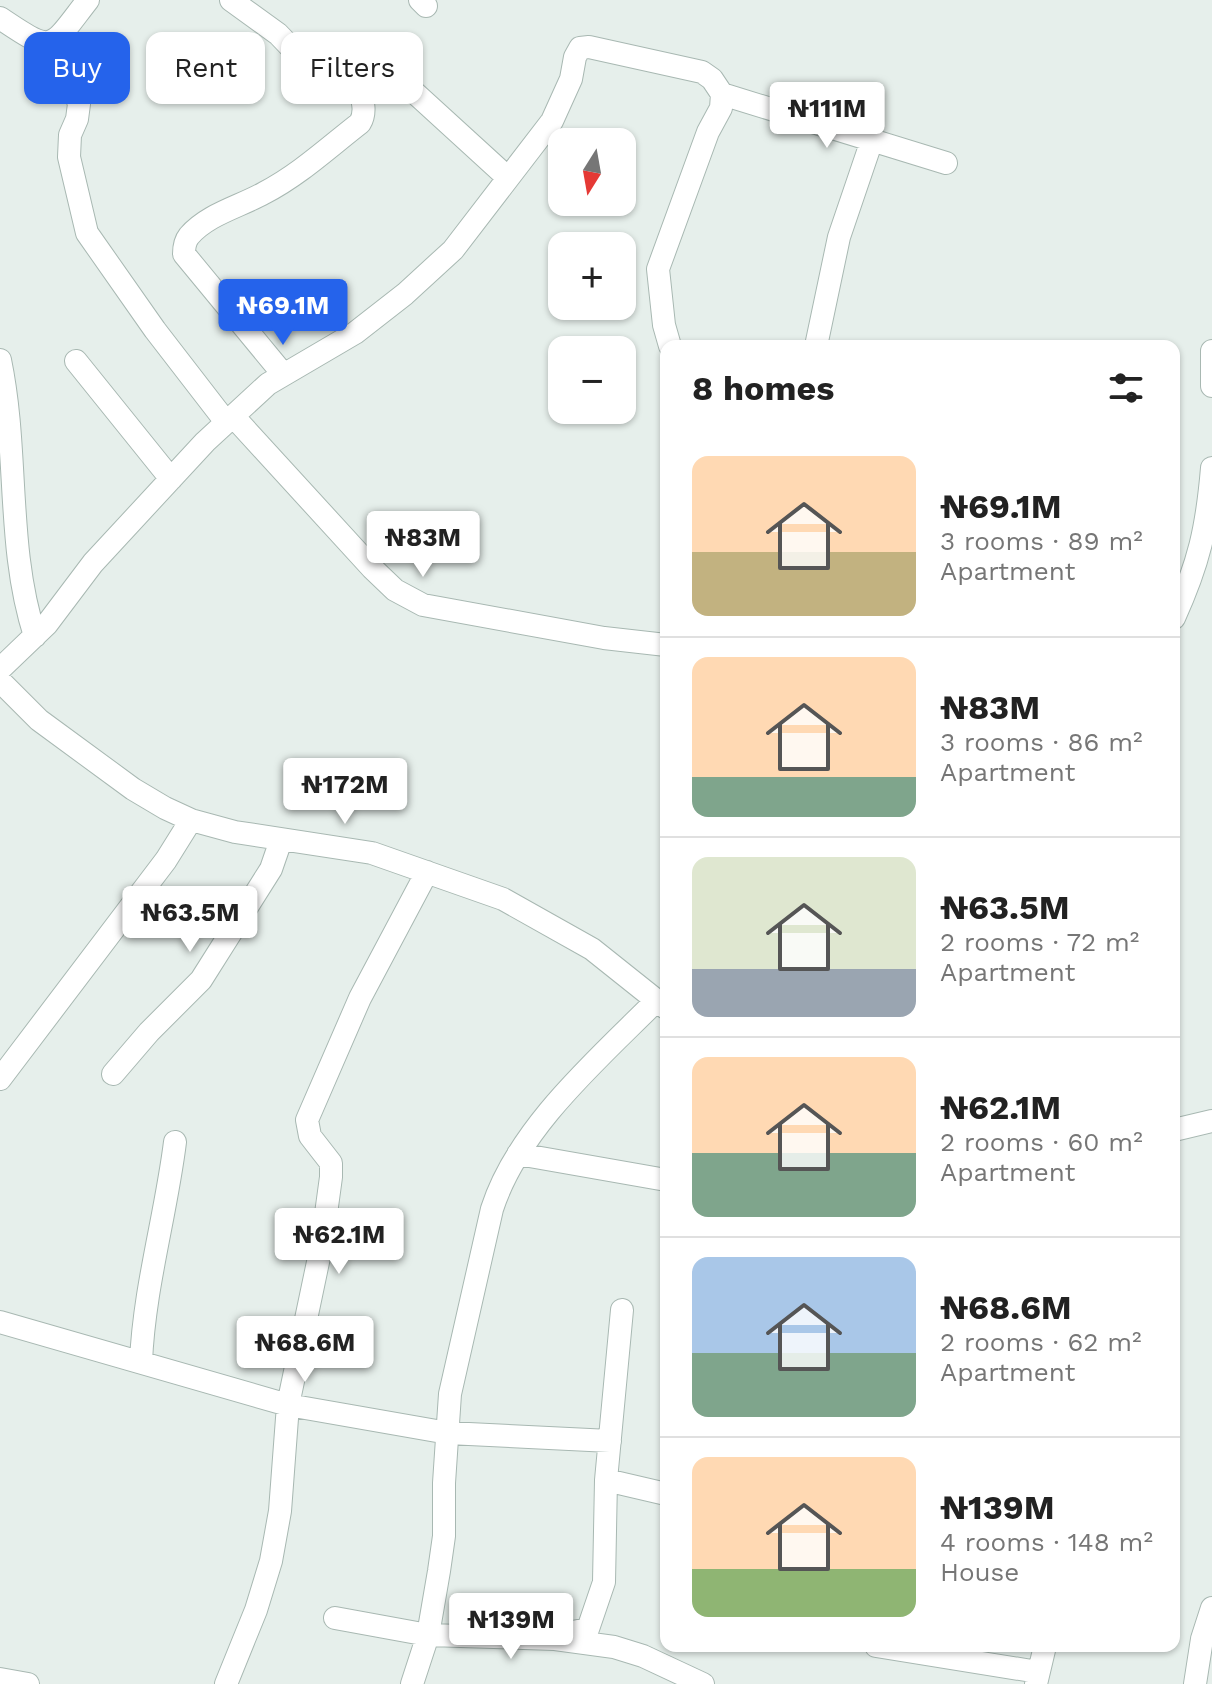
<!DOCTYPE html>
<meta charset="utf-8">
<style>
:root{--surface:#fff;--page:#f6f6f6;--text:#222;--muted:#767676;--line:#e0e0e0;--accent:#2563eb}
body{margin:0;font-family:"Work Sans",sans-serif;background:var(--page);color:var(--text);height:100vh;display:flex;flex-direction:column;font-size:30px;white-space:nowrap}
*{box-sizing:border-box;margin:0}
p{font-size:26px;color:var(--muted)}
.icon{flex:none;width:44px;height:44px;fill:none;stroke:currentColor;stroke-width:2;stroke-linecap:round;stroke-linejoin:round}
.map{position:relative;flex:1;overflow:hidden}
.side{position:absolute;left:660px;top:340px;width:520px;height:1312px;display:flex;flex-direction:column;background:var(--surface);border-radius:16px;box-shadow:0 2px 6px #0004}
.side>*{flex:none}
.top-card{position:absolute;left:24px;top:32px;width:516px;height:72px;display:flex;gap:16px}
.needle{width:52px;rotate:191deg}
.tools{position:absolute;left:548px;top:128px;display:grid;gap:16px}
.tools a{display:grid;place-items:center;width:88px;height:88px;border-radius:16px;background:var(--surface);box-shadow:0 2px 6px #0004;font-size:40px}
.price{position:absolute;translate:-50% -68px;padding:0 18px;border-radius:8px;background:#fff;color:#222;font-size:26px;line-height:52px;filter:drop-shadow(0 2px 4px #0008)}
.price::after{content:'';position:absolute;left:50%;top:48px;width:24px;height:18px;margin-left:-12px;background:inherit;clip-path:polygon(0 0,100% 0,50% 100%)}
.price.active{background:var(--accent);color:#fff}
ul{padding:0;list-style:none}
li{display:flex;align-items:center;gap:24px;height:200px;padding:0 32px}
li+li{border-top:2px solid var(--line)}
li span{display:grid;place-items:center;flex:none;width:224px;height:160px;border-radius:16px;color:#555}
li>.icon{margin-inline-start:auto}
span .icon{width:96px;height:96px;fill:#fffc;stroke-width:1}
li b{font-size:34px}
h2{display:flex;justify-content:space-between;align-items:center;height:96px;padding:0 32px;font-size:34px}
.chip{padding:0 28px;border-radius:16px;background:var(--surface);box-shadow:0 2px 6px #0004;font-size:28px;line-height:72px}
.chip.active{background:var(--accent);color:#fff}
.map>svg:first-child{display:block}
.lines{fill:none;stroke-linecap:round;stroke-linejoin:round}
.minor-casing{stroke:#a8b8b2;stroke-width:24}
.minor{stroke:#fff;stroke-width:22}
</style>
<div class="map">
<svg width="1212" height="1684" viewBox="0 0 1212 1684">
<rect width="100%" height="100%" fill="#e6efeb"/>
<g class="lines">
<g class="minor-casing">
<path id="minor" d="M231 0 278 34 304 61 321 74 359 85 386 82 400 85 415 93 508 178
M420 0 426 6
M0 18C55 55 49 50 88 0
M56 40 79 104 77 119 70 135 69 157 87 233 155 330 226 422
M670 346 664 325 658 269 708 132 721 108 722 94
M816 346 839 237 872 140
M1212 351V386
M0 360C19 451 6 547 35 636
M76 361 171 479
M283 374 184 254C184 248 185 241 189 236 208 214 239 207 264 193 299 175 329 147 360 123 367 111 362 99 359 85
M233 416 372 568 395 590 423 605 604 638 666 645
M1174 618C1199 563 1207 528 1212 468
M0 669 47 624 93 563 205 442 268 384 355 333 405 294 453 250 552 121 571 79 575 57 580 48 589 47 702 72 712 79 722 94 946 163
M0 681 39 720 133 789 165 808 191 820 235 832 372 853 503 899 592 949 666 1008
M113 1074 149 1032 201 980 271 869 281 840
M0 1079 166 860 191 820
M1174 1130 1212 1121
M518 1154 666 1180
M0 1322 288 1405 448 1433 610 1441
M141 1362C144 1288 166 1215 175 1142
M606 1480 666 1494
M335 1618 428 1635 555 1639 614 1647 643 1656 703 1684
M563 1634 588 1629 604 1582 606 1480 622 1310
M876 1646 1038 1672
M0 1679 28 1684
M226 1684 256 1610 271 1561 280 1511 288 1405 322 1243 331 1177V1163L310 1136 307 1120 360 998 427 872
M412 1684 428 1635 439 1571 444 1536V1483L450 1394 492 1209C518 1128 597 1060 656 1001
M1036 1684 1045 1646
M1195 1684 1202 1639 1212 1608"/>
</g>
<use href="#minor" class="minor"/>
</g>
</svg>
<div class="tools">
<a><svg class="needle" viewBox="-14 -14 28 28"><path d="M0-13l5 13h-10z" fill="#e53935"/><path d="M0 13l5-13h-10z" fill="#767676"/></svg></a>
<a>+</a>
<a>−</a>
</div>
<b class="price" style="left:827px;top:150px">₦111M</b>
<b class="price active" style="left:283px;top:347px">₦69.1M</b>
<b class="price" style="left:423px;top:579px">₦83M</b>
<b class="price" style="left:345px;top:826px">₦172M</b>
<b class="price" style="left:190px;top:954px">₦63.5M</b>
<b class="price" style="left:339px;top:1276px">₦62.1M</b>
<b class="price" style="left:305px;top:1384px">₦68.6M</b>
<b class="price" style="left:511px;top:1661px">₦139M</b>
<div class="top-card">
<a class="chip active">Buy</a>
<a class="chip">Rent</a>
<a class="chip">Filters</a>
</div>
<section class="side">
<h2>8 homes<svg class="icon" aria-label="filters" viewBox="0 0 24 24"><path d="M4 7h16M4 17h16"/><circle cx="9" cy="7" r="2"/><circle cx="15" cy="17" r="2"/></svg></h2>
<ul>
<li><span style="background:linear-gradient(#ffd9b3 60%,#c2b280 0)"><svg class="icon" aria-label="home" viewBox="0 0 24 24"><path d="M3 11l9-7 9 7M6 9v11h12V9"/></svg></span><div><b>₦69.1M</b><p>3 rooms · 89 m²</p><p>Apartment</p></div></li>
<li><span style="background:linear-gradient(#ffd9b3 75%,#7fa58c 0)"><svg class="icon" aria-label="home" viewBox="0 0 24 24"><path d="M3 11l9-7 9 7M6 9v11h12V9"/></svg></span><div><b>₦83M</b><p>3 rooms · 86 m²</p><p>Apartment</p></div></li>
<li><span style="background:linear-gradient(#dfe7d0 70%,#9aa5b1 0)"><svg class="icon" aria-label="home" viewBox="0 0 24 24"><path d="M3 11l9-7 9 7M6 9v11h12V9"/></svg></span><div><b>₦63.5M</b><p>2 rooms · 72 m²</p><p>Apartment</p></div></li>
<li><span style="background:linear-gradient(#ffd9b3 60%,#7fa58c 0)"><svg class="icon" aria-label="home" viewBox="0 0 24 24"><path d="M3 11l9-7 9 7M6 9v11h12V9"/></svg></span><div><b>₦62.1M</b><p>2 rooms · 60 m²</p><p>Apartment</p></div></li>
<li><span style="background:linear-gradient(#a9c7e8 60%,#7fa58c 0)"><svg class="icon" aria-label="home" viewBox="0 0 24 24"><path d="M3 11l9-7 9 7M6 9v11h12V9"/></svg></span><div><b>₦68.6M</b><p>2 rooms · 62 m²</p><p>Apartment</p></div></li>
<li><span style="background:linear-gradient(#ffd9b3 70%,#8fb573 0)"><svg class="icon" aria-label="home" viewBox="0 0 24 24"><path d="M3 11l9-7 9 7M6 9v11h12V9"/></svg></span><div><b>₦139M</b><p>4 rooms · 148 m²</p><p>House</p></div></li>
</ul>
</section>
</div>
